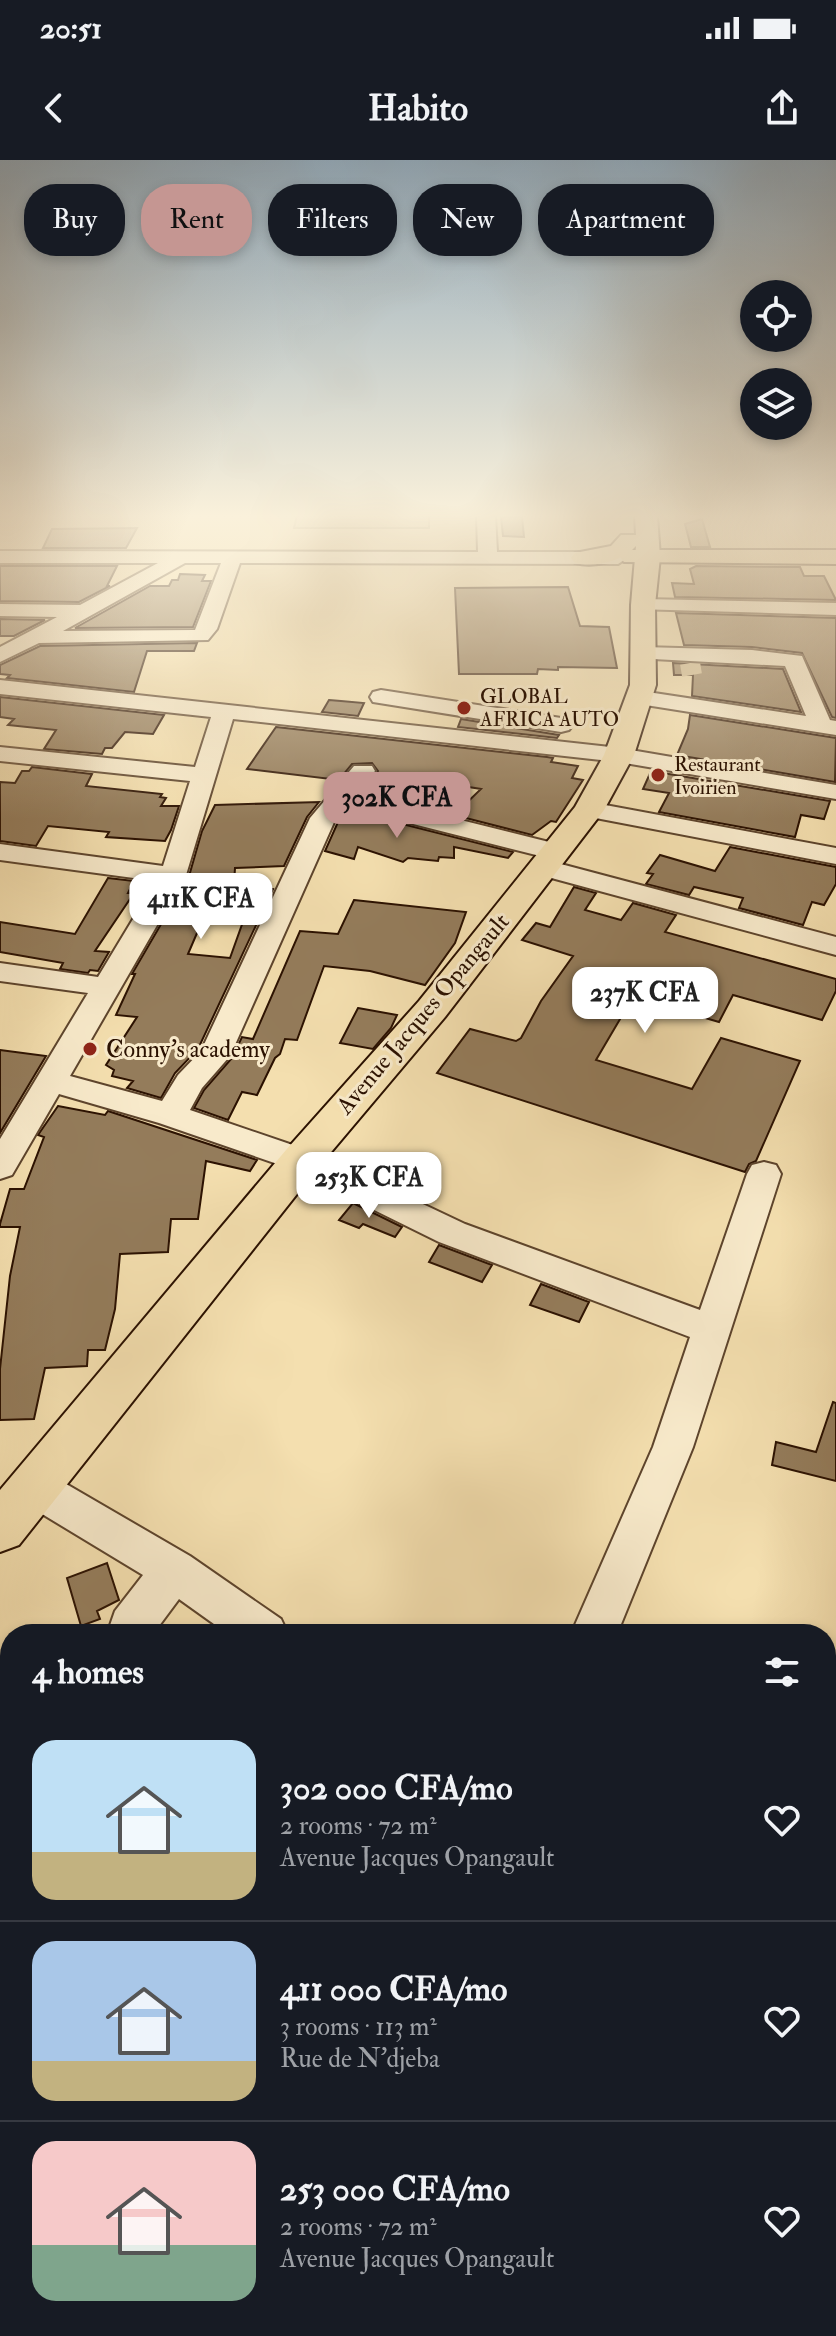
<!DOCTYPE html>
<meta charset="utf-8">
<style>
:root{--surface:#171b24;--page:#242831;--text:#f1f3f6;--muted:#9ea1a6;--line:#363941;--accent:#c59692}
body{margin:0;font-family:"IM FELL Double Pica",serif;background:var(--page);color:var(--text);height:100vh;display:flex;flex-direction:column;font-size:30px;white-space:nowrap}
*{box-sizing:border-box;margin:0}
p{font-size:26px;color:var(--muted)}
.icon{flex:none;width:44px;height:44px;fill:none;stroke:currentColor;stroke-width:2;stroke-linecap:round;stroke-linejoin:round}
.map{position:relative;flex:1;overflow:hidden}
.drawer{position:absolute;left:0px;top:1464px;width:836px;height:712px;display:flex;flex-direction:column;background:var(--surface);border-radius:32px 32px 0 0;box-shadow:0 4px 12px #0003}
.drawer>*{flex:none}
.top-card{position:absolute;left:24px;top:24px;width:788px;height:72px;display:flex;gap:16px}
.controls{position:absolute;left:740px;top:120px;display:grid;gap:16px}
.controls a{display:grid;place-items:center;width:72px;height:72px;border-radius:50%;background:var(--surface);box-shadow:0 4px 12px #0003;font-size:40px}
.price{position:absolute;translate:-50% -68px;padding:0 18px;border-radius:16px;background:#fff;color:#222;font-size:26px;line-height:52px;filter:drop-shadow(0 2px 4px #0008)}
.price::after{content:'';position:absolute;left:50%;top:48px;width:24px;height:18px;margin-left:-12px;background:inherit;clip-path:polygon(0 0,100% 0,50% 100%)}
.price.on{background:var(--accent);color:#111}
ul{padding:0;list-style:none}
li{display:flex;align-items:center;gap:24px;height:200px;padding:0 32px}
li+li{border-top:2px solid var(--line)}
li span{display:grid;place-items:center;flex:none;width:224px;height:160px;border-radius:24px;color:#555}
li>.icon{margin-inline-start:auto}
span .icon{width:96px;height:96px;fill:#fffc;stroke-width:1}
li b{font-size:34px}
h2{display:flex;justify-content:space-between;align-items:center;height:96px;padding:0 32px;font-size:34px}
.tag{padding:0 28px;border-radius:32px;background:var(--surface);box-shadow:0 4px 12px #0003;font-size:28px;line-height:72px}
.tag.on{background:var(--accent);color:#111}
.status{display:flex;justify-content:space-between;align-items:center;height:56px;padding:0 40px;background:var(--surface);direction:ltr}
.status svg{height:22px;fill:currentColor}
header{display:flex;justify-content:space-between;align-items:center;height:104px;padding:0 32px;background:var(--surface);font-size:36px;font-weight:700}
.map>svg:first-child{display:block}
.green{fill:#d2bc91;stroke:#7e6649;stroke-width:2}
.building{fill:#947c5b;stroke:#2b1101;stroke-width:2;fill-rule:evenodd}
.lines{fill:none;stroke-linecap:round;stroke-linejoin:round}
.minor-tunnel{stroke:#d6c095;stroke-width:20;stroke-dasharray:20 10;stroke-linecap:butt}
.minor-casing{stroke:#5d442c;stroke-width:4}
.major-casing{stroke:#2b1101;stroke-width:4}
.highway-casing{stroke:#2b1101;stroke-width:4}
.minor{fill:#f8eacb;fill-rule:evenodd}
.major{fill:#f4dfaf;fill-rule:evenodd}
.highway{fill:#f4dfaf;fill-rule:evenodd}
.poi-dot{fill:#8f2418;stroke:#f8eacb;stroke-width:3}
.labels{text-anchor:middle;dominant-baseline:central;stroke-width:6;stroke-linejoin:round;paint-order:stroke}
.far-poi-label{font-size:20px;fill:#2b1101;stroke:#f8eacb;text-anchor:start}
.street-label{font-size:24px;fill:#2b1101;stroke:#f8eacb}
.poi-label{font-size:24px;fill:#2b1101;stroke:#f8eacb;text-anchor:start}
</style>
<div class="status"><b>20:51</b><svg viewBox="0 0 49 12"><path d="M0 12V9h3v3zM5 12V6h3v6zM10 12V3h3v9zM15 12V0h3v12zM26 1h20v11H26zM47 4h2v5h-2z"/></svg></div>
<header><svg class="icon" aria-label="back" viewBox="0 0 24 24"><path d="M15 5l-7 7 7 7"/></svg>Habito<svg class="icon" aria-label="share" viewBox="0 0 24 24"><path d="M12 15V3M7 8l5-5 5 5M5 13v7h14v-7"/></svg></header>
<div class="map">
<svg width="836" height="2176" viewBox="0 0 836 2176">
<rect width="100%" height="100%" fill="#f4dfaf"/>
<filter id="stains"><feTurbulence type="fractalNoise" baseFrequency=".0025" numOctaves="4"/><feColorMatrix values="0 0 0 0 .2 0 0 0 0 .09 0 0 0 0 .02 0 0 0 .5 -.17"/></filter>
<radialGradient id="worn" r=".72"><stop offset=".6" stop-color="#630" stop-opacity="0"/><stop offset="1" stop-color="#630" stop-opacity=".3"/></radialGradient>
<path class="green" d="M297 355H429V368H294Z"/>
<path class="building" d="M501 357H522L524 377 503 376Z
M702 359 710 387H691L685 364Z
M137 368 126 388H43L52 369Z
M0 406H117L107 426H110L79 442 0 441Z
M696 406 800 407 804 416H824L836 440 675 437 672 423 694 424 690 409Z
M180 414 205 415 202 421H211L193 467 75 468 150 426H169L172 420H178Z
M568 427 580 466 609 467 617 508 558 507V510L538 509 537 514H459L455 428Z
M676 453 836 458V558L832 557 802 493 752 487 684 485Z
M0 459 45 460 14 476H0Z
M197 483 194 491H147L134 532 7 518 10 515 0 514V505L40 486Z
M673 503 783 509 801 552 692 536 693 515H674Z
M0 537 164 555 153 574 125 572 112 588H105L102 594 44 589 56 570 8 565 14 559 0 557Z
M329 540 341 541 364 543 358 556 322 552Z
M690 555 836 578 835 622 677 595 688 569Z
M461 559 559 575 557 578 458 567Z
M276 567 547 597 553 598 551 602 578 606 572 618 583 620 556 662 551 661 532 675 454 655 481 629 418 619 402 642 365 633 366 627 378 611 372 603 352 604 339 620 247 609Z
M32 607 92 614 86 626 162 634 160 637 166 638 161 646H179L171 670 165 681 106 677 109 672 48 666 36 686 0 681V622L15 623 22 611H29Z
M651 611 830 641 824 659 801 655 795 677 659 652 669 633 643 629Z
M319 642 307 657 284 706 235 708 234 724 273 729 198 889 175 913 161 938 127 928 133 921 112 916 114 910 106 905 137 857 116 855 135 814H132L189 716 202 671 215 645ZM206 752 245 756 230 798 188 794Z
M347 650 513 692 508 698 454 687V698L439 697 438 701 408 698 403 702 358 687 354 699 325 691 338 662Z
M730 687 836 707V724L824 745 812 742 803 765 739 748 743 738 694 727 689 735 646 724 653 714 647 713 660 695 715 711Z
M108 718 134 721 128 733H134L95 791 109 792 98 811 90 810 88 813 60 809 63 803 0 792V762L75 774Z
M574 727 596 733 585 750 621 760 633 743 676 755 665 772 836 819V831L822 860 733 835 719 862 633 837 596 900 692 929 721 878 800 901 756 1001 749 1004 745 1012 437 913 470 869 516 881 521 878 541 841 573 796 522 780 536 763 550 767Z
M354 740 466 752 455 783 425 825 370 811 324 806 297 880 285 879 280 894 275 898 257 935 242 932 228 960 194 948 204 930 232 898 242 877 253 879 300 771 338 774Z
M358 848 397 855 391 868 373 889 340 883Z
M0 890 46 896 0 973Z
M58 946 105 955 108 951 257 1000 250 1011 206 1001 198 1059H171L168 1092 120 1094 115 1149 105 1190H88L87 1206 45 1208 34 1259 0 1260V1209L10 1116 20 1067H0V1064L10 1029H24L44 977 38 975Z
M353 1043 402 1067 395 1077 363 1064 359 1068 339 1060Z
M439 1085 492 1105 482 1122 429 1102Z
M541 1124 589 1142 579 1162 530 1145Z
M833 1242 836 1243V1321L772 1305 776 1282 816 1292Z
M107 1403 119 1440 97 1451 100 1459 81 1466 67 1418Z"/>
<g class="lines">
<path class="minor-tunnel" d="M690 503 692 515"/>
<g class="minor-casing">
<path id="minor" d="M477 355H495L497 392H618L627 398 618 404 240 403 217 469 208 480 39 483 0 502V487L57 457 0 456V444L80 445 158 403H0V391L478 392ZM185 403H221L195 470 63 471Z
M643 439 836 443V455L636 449 633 445Z
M643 487 752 490 802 496 830 560 836 561V575L633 543 630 538 633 533 641 531 806 556 785 506 635 498 632 493 635 488Z
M0 520 619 588 836 625V639L619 602 233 559 186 715 70 916 162 941 178 915 201 891 310 658 354 606H372L375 611 356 634 565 686 569 692 565 698 556 700 346 647 335 660 230 896 202 928 190 950 313 992 465 1064 700 1150 747 1014 752 1005 764 1002 776 1005 781 1014 693 1287 617 1474H571L653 1287 690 1177 439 1082 289 1008 159 963 59 934 12 1015 0 1019V979L88 833 0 821V803L98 817 156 721 0 700V684L163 706 190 621 0 601V587L195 607 211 557 0 534Z
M381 530 561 558 569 560 573 565 569 570 561 572 373 542 370 537 373 532Z
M589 642 836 688V704L580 655 576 650 580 645Z
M542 699 836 777V795L533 713 529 707 533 701Z
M34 1309 49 1314 190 1396 281 1459 288 1474H228L179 1439 153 1474H107L115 1451 143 1415 19 1340 13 1327 19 1314Z"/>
</g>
<g class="major-casing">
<path id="major" d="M632 390H836V404L624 402 620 397 624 392Z"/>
</g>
<g class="highway-casing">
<path id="highway" d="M635 355H657L660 397 655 445 656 525 634 595 604 650 445 857 316 1010 19 1385 0 1392V1330L286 990 419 841 575 647 604 595 630 525 631 445 636 386C623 401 595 408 575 403L571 398 575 393 611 386 621 375H636Z"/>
</g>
<use href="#minor" class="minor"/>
<use href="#major" class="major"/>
<use href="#highway" class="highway"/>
</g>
<linearGradient id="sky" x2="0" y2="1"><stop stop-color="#91a9ba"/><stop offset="0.54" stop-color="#faf1db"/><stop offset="1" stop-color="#faf1db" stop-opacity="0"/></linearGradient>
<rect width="836" height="659" fill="url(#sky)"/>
<g class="poi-dot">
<circle cx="464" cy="548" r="8"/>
<circle cx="658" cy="615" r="8"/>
<circle cx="90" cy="889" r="8"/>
</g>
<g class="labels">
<g class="far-poi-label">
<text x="480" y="536">GLOBAL<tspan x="480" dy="23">AFRICA AUTO</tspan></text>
<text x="674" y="604">Restaurant<tspan x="674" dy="23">Ivoirien</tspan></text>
</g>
<g class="street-label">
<text transform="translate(423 854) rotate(-50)">Avenue Jacques Opangault</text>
</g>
<g class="poi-label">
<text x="106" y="889">Conny's academy</text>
</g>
</g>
<rect width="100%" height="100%" filter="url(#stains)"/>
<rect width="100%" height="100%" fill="url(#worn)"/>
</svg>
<div class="controls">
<a><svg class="icon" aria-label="locate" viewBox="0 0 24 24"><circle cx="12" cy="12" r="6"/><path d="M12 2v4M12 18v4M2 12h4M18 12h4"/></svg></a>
<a><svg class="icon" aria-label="layers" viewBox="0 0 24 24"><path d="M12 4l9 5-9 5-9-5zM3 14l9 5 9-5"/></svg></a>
</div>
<b class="price on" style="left:397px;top:680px">302K CFA</b>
<b class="price" style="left:201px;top:781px">411K CFA</b>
<b class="price" style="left:645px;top:875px">237K CFA</b>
<b class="price" style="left:369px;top:1060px">253K CFA</b>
<div class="top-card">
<a class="tag">Buy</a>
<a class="tag on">Rent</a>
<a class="tag">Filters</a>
<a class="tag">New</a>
<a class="tag">Apartment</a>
</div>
<section class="drawer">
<h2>4 homes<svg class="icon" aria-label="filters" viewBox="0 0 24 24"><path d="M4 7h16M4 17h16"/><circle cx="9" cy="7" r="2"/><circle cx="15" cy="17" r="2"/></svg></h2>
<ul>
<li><span style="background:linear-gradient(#bfe0f5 70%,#c2b280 0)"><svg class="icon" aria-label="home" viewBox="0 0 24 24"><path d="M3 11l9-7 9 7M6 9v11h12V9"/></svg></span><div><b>302 000 CFA/mo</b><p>2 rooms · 72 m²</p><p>Avenue Jacques Opangault</p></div><svg class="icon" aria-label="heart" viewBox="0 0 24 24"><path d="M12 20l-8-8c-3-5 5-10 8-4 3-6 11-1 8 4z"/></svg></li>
<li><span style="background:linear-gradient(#a9c7e8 75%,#c2b280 0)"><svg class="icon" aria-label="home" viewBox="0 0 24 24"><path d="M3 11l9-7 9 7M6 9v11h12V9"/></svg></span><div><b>411 000 CFA/mo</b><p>3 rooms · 113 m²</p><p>Rue de N'djeba</p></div><svg class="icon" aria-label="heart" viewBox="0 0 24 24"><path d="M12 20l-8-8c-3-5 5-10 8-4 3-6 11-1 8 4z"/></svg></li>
<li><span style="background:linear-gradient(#f6c9c9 65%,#7fa58c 0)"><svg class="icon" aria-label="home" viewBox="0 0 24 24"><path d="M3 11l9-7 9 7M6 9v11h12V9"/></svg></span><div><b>253 000 CFA/mo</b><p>2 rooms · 72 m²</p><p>Avenue Jacques Opangault</p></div><svg class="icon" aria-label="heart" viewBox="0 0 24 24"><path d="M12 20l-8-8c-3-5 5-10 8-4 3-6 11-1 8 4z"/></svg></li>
</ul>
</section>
</div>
